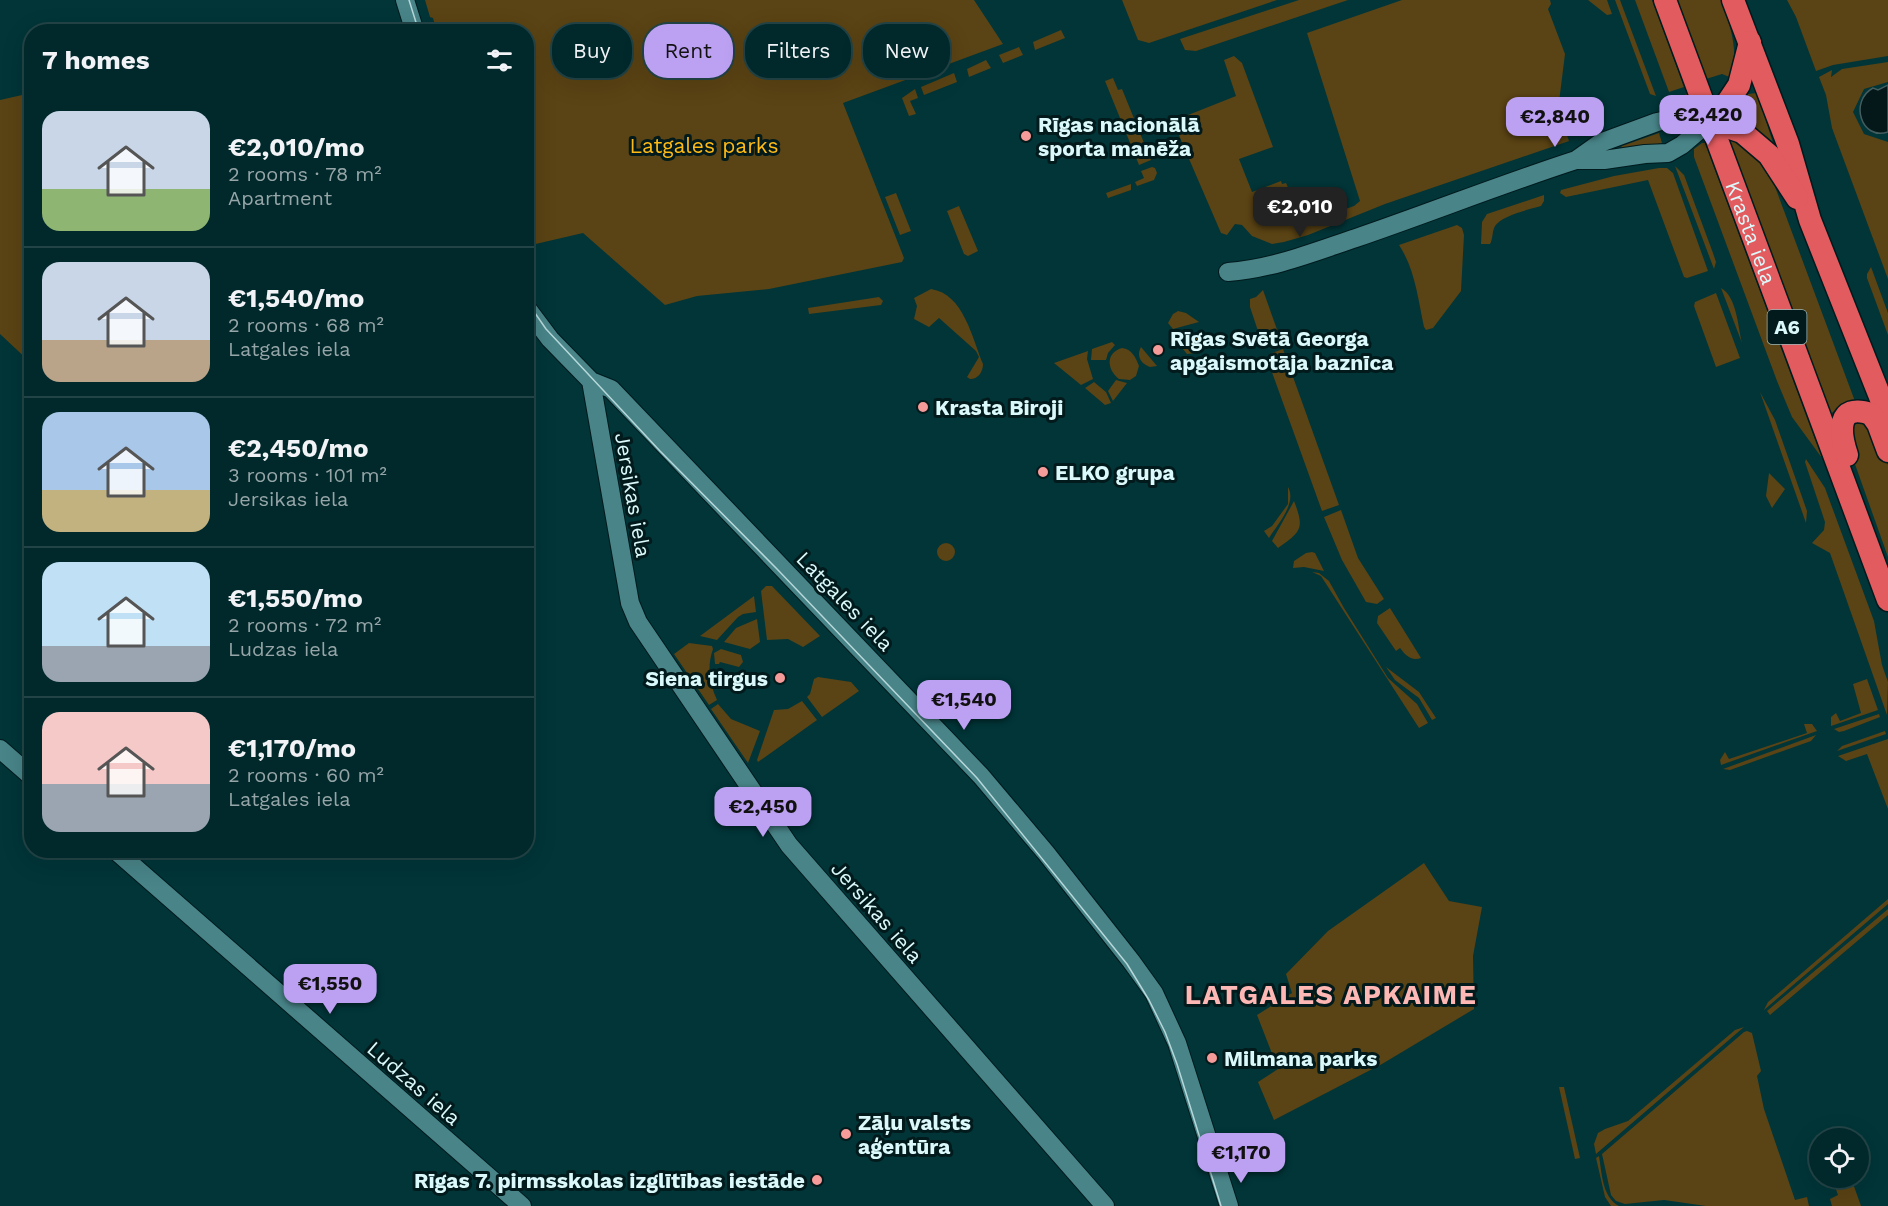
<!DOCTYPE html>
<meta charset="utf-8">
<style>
:root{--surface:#01282a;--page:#0f3436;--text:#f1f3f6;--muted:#96a6a8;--line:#234447;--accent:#bca0f2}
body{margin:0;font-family:"Work Sans",sans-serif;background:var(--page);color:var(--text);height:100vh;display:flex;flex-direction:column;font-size:22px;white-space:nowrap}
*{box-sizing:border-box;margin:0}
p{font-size:20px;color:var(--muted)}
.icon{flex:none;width:33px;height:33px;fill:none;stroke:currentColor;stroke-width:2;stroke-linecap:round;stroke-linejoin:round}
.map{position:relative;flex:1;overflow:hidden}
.panel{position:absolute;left:24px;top:24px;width:510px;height:834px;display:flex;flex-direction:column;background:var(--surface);border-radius:24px;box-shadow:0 6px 24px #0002,0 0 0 2px var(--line)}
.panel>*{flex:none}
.banner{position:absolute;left:552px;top:24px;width:570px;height:54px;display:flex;gap:12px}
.buttons{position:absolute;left:1809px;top:1128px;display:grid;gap:12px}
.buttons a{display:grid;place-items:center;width:60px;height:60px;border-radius:50%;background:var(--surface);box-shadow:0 6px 24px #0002,0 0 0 2px var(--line);font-size:30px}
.price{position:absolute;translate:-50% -51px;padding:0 14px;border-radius:12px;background:var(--accent);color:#111;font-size:20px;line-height:39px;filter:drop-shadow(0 2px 3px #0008)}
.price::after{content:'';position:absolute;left:50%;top:36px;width:18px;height:14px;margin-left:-9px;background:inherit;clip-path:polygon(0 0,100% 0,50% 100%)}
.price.current{background:#222;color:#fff}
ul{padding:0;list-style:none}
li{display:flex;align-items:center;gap:18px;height:150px;padding:0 18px}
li+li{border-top:2px solid var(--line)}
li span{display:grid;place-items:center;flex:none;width:168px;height:120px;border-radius:18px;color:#555}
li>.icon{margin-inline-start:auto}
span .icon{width:72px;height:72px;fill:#fffc;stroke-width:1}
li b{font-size:26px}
h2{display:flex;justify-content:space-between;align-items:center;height:72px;padding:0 18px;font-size:26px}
.tag{padding:0 21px;border-radius:24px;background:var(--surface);box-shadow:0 6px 24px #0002,0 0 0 2px var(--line);font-size:21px;line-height:54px}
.tag.current{background:var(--accent);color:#111}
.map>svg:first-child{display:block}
.green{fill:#5a4314}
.water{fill:#04181a;stroke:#445c5e;stroke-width:1.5}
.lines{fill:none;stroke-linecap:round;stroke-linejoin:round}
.secondary-casing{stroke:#001a1d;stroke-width:20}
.highway-casing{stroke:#001a1d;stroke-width:25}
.secondary{stroke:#488488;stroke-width:18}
.highway{stroke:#e25b5f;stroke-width:22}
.tram{stroke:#b7d8da;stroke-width:1.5}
.poi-dot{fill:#f59b99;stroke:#021a1b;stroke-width:2}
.labels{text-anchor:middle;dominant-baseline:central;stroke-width:6;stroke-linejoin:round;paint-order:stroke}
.shield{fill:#021a1b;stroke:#9ab6b8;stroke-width:1.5}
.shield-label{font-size:20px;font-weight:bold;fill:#dbf9fb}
.poi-label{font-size:21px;font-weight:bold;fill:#dbf9fb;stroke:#021a1b;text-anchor:start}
.park-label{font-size:21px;fill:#feba16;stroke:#021a1b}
.street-label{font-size:21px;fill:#dbf9fb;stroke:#021a1b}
.district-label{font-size:27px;font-weight:bold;letter-spacing:1.5px;fill:#fdb8b5;stroke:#021a1b}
</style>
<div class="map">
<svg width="1888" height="1206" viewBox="0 0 1888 1206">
<rect width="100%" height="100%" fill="#013538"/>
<path class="green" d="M425 0H974L1003 44 843 103 904 258 902 262 769 289 697 296 665 305 583 233 527 246 526 32 436 31 433 25H435L433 18 430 17Z
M1122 0H1277L1149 43 1138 40Z
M1299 0H1348L1196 51 1185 50 1180 39Z
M1402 0H1550L1551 4 1548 9 1565 54 1558 110 1569 141 1385 204 1308 235 1284 242 1272 244 1252 236 1242 225 1235 224 1227 235 1221 233 1180 138 1176 124 1178 119 1236 96 1224 60 1234 56 1242 63 1273 147 1239 159 1252 192 1281 181 1282 184 1286 183 1304 224 1354 206 1360 201 1307 33Z
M1588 0H1607L1612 14 1607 15Z
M1615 0H1620L1656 96 1650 94Z
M1635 0H1652L1684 87 1669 92Z
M1675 0H1721C1731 29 1738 46 1732 78L1722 74 1706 79Z
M1787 0H1888V56L1833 65 1816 71 1796 17Z
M1061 30 1065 38 1035 50 1033 42Z
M1019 47 1023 55 1003 63 999 55Z
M986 60 991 68 969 77 967 69Z
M1888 62V82L1864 89 1853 112 1864 134 1888 142V279L1832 128 1826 95 1819 77 1832 70 1831 77 1842 69Z
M954 73 957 82 924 95 921 87Z
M1113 78 1118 90 1122 89 1151 160 1139 165 1105 81Z
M915 89 918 98 910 101 916 114 909 116 902 98Z
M31 93H32L31 363 0 334V100Z
M1757 93 1774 146 1733 117 1742 107 1748 94Z
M1687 94 1693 109 1681 112 1678 110 1673 101Z
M1659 133 1662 143 1625 152 1620 150 1622 146Z
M1727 138C1749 145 1764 164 1774 184L1856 404 1840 406 1827 417Z
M1702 143H1705L1822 458 1792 417 1777 381 1694 157V149Z
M1675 166 1684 175 1713 253 1716 262 1714 269Z
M1152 167 1155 168 1157 173 1154 180 1137 186 1135 182 1144 178 1141 171Z
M1659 168H1667L1673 173 1708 271 1687 278 1684 277 1648 180 1566 197 1560 193 1561 190 1614 176Z
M1131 184V190L1108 198 1106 193Z
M896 193 911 231 900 235 885 197Z
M1544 195V201L1541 206C1530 209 1501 216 1495 226 1492 231 1493 239 1490 244H1481L1482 222 1487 214Z
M959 206 978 251 968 256 964 254 947 211Z
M1457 225 1462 228 1464 235 1461 291 1433 328 1426 330 1424 327C1418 299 1415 269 1399 245Z
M1871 267 1888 313V335L1867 278V274Z
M1721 288C1737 297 1738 327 1742 343Z
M931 289C964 294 972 338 983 364 983 371 979 379 970 379L967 377 979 357 976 351 939 318 929 327 914 319 917 306 914 298Z
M1263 290 1280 338 1268 342 1260 337 1250 307V299L1256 297Z
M1716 293 1740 358 1716 367 1694 306 1695 302Z
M879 297 883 301 881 305 809 314 808 308Z
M1178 311 1186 313 1199 322 1173 329 1168 323 1173 314Z
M1202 331 1200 348 1195 353 1187 354 1183 349 1182 341Z
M1112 342 1115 345 1108 353 1106 360H1091L1092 349Z
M1141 347 1157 366 1150 367C1141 364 1136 356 1141 347Z
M1122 348C1132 349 1136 358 1139 366L1136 376 1130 380 1119 379C1107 370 1105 353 1122 348Z
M1283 349 1339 505 1322 511 1269 364V359L1272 353Z
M1088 351 1087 359 1093 379 1081 385 1054 363Z
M1116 380 1127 383 1113 401 1108 391Z
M1094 382 1106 392 1111 403 1105 405 1085 388Z
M1760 392 1775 420 1807 511 1806 523Z
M1864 423 1875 431 1888 465V557L1851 453V428L1856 424Z
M1806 459 1825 488 1874 621 1882 665 1888 682 1887 715 1830 553 1812 543 1824 530 1825 522 1805 462Z
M1769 473 1785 489 1772 508 1766 496Z
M1288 487C1297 503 1278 524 1269 538L1264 531 1272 526 1288 504Z
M1294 501C1305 529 1301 532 1278 548L1272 541Z
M1341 510 1358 558 1384 599 1377 604 1366 602 1342 560 1324 517Z
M937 552a9 9 0 1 1 18 0a9 9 0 1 1-18 0Z
M1312 552 1315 553 1324 571 1304 567 1293 568 1294 561 1306 553Z
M1312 572 1319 573 1329 581 1344 608 1388 678 1417 704 1428 723 1419 728 1321 576Z
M766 586H772L820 636 803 647 788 639 767 640 761 591Z
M754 596 756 612 743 614 738 617 717 640 700 636Z
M1390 608 1421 658C1411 661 1406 656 1400 648L1396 651 1377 623 1378 616Z
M757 619 760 642 750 649 724 642 736 628Z
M689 643 712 646 713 649C707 666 709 683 717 700L709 705 674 654Z
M721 649 741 655 743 662 739 667 720 662 719 664H715L714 653Z
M1386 667 1419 692 1436 718 1432 720 1419 698 1395 680Z
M818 677 851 682 859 691 822 717 807 697 810 694 814 679Z
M1867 679 1878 710 1831 726V717L1836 713 1840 721 1861 713 1853 684Z
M802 701 817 720 758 762 757 760 774 710 788 709Z
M718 704 731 719 760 731 748 763 711 709Z
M1879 714 1880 717 1844 731 1839 732 1834 729Z
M1804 724H1812L1817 731 1721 765 1720 760 1725 752 1729 759 1807 733Z
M1885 731 1886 734 1837 751 1842 746Z
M1816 735 1811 741 1730 770 1723 769Z
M1888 739V809L1867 754 1846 761 1838 756Z
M1424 863 1449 901 1482 907 1473 956 1474 1009 1382 1064 1274 1120 1258 1082 1278 1069 1257 1015 1292 993 1286 974 1328 931Z
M1888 899V904L1764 1010 1768 1002Z
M1888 909V915L1770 1015 1767 1011Z
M1744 1027 1596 1154 1594 1144 1598 1133 1605 1129 1628 1121 1735 1030Z
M1747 1031 1752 1033 1761 1071 1757 1076 1764 1109 1795 1200 1807 1197 1809 1206H1706L1664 1200 1625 1204 1616 1201 1611 1195 1602 1154 1744 1032Z
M1559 1087H1564L1580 1158 1575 1159Z
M1599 1156C1602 1173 1602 1197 1619 1206H1611L1605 1197 1596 1158Z
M1832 1178H1851L1861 1206H1832L1830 1199 1838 1195Z"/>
<path class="water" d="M1888 85V132C1861 141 1849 101 1873 88L1878 90Z"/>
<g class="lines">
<g class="secondary-casing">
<path id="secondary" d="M405 0 415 32
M1576 160H1604L1645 154 1668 153 1682 145 1710 121
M1228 272C1272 269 1314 252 1356 238 1429 213 1502 184 1576 160L1600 143 1657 122 1672 119 1710 121
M526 307 550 339 591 381 611 389 981 776 1046 853 1131 961 1154 993 1177 1043 1229 1206
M591 381 630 603 638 622 789 845 1105 1206
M0 749 32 777
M115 850 522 1206"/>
</g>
<g class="highway-casing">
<g id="highway">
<path id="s1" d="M1665 0 1888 600"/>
<path d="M1733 0 1788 144 1810 220 1888 417"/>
<path d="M1710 121 1742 132 1769 155 1797 198"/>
<path d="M1710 121 1727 103 1739 85 1750 42"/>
<path d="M1847 455C1840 434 1835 402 1871 414L1878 424 1888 451"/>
</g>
</g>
<use href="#secondary" class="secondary"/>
<use href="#highway" class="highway"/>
<path class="tram" d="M409 0 419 32
M526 300 546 329 660 451 777 569 977 778 1127 964 1149 1000 1165 1032 1177 1064 1221 1206"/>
</g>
<g class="poi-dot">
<circle cx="1026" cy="136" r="6"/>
<circle cx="1158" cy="350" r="6"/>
<circle cx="923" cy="407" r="6"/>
<circle cx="1043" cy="472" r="6"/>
<circle cx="780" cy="678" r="6"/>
<circle cx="1212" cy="1058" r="6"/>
<circle cx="846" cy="1134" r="6"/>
<circle cx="817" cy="1180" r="6"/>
</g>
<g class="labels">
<rect class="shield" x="1767.5" y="310" width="39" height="34" rx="4.5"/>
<g class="shield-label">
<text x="1787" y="327">A6</text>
</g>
<g class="poi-label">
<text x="1038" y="124">Rīgas nacionālā<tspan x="1038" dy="24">sporta manēža</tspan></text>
<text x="1170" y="338">Rīgas Svētā Georga<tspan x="1170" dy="24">apgaismotāja baznīca</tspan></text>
<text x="935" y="407">Krasta Biroji</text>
<text x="1055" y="472">ELKO grupa</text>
<text x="768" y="678" text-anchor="end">Siena tirgus</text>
<text x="1224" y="1058">Milmana parks</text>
<text x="858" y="1122">Zāļu valsts<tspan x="858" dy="24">aģentūra</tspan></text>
<text x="805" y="1180" text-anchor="end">Rīgas 7. pirmsskolas izglītības iestāde</text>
</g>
<g class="park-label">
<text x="704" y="145">Latgales parks</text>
</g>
<g class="street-label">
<text stroke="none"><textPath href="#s1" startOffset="248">Krasta iela</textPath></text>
<text transform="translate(633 495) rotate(80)">Jersikas iela</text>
<text transform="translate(845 601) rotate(46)">Latgales iela</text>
<text transform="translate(877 912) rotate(49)">Jersikas iela</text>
<text transform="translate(414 1083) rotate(41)">Ludzas iela</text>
</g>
<g class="district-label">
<text x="1331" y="995">LATGALES APKAIME</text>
</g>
</g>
</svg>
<div class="buttons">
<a><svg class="icon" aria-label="locate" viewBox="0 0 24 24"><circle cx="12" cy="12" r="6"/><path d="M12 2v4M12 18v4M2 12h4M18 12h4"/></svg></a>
</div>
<b class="price" style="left:1708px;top:146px">€2,420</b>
<b class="price" style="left:1555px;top:148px">€2,840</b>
<b class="price current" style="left:1300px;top:238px">€2,010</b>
<b class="price" style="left:964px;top:731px">€1,540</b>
<b class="price" style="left:763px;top:838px">€2,450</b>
<b class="price" style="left:330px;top:1015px">€1,550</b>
<b class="price" style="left:1241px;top:1184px">€1,170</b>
<div class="banner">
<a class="tag">Buy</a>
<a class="tag current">Rent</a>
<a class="tag">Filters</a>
<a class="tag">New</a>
</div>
<section class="panel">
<h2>7 homes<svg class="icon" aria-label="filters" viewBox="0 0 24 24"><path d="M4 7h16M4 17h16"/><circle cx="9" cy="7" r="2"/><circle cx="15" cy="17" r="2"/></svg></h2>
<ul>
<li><span style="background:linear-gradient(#c9d6e8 65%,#8fb573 0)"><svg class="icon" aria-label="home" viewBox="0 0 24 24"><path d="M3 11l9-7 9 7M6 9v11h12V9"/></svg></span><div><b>€2,010/mo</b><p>2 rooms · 78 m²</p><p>Apartment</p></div></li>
<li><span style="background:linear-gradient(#c9d6e8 65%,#b9a48a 0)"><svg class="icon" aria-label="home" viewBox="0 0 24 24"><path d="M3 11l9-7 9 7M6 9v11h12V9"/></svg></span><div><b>€1,540/mo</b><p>2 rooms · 68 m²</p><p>Latgales iela</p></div></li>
<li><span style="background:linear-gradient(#a9c7e8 65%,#c2b280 0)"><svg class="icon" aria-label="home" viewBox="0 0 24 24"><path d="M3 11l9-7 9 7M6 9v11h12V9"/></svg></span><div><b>€2,450/mo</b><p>3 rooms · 101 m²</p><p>Jersikas iela</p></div></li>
<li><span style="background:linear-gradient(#bfe0f5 70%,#9aa5b1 0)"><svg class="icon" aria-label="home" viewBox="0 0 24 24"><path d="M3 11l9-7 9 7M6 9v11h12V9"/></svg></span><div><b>€1,550/mo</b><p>2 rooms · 72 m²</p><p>Ludzas iela</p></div></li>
<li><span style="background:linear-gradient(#f6c9c9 60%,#9aa5b1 0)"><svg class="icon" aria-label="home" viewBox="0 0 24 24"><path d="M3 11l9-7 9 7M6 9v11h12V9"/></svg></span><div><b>€1,170/mo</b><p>2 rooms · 60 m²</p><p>Latgales iela</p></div></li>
</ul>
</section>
</div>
